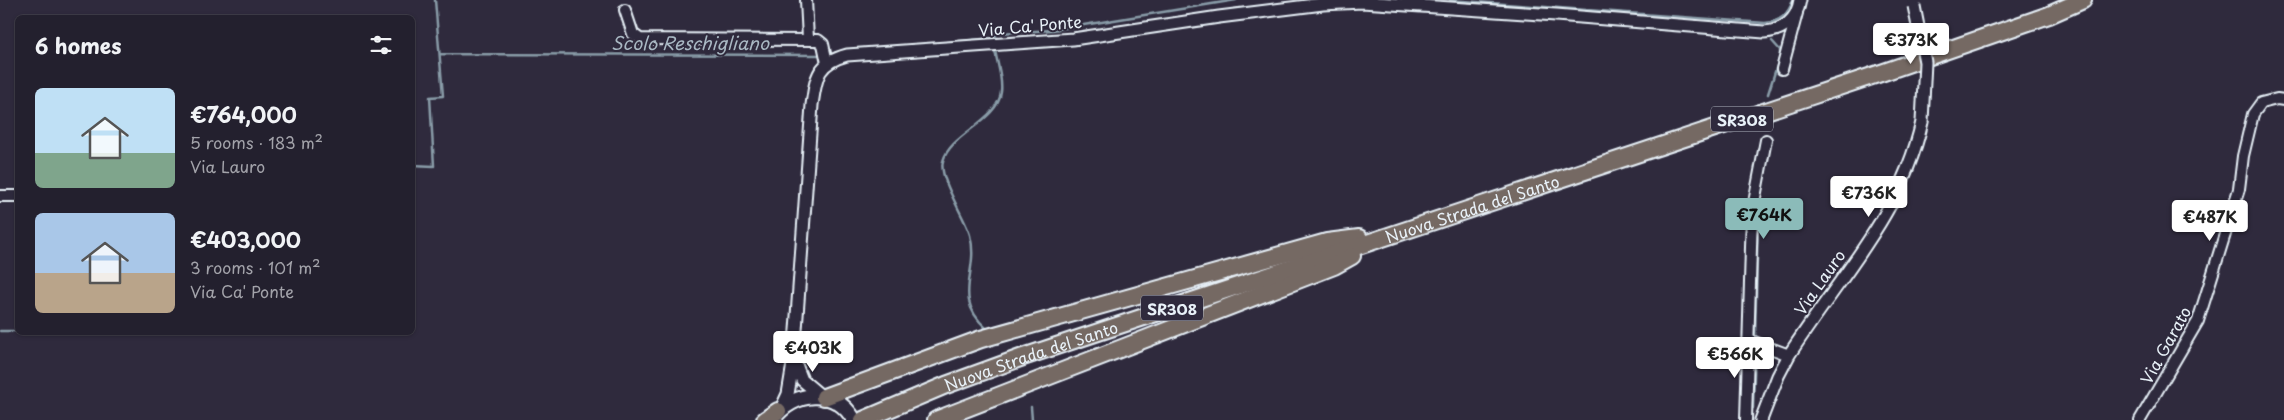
<!DOCTYPE html>
<meta charset="utf-8">
<style>
:root{--surface:#23202e;--page:#2f2d3a;--text:#f1f3f6;--muted:#a3a3aa;--line:#403e4a;--accent:#8bbbb9}
body{margin:0;font-family:"Playpen Sans",sans-serif;background:var(--page);color:var(--text);height:100vh;display:flex;flex-direction:column;font-size:19px;white-space:nowrap}
*{box-sizing:border-box;margin:0}
p{font-size:16px;color:var(--muted)}
.icon{flex:none;width:28px;height:28px;fill:none;stroke:currentColor;stroke-width:2;stroke-linecap:round;stroke-linejoin:round}
.map{position:relative;flex:1;overflow:hidden}
.details{position:absolute;left:15px;top:15px;width:400px;height:320px;display:flex;flex-direction:column;background:var(--surface);border-radius:8px;box-shadow:0 1px 4px #0004,0 0 0 1px var(--line)}
.details>*{flex:none}
.price{position:absolute;translate:-50% -42px;padding:0 11px;border-radius:5px;background:#fff;color:#222;font-size:16px;line-height:32px;filter:drop-shadow(0 1px 2px #0008)}
.price::after{content:'';position:absolute;left:50%;top:30px;width:15px;height:11px;margin-left:-8px;background:inherit;clip-path:polygon(0 0,100% 0,50% 100%)}
.price.active{background:var(--accent);color:#111}
ul{padding:0;list-style:none}
li{display:flex;align-items:center;gap:15px;height:125px;padding:0 20px}
li span{display:grid;place-items:center;flex:none;width:140px;height:100px;border-radius:8px;color:#555}
li>.icon{margin-inline-start:auto}
span .icon{width:60px;height:60px;fill:#fffc;stroke-width:1}
li b{font-size:21px}
h2{display:flex;justify-content:space-between;align-items:center;height:60px;padding:0 20px;font-size:21px}
.map>svg:first-child{display:block}
.lines{fill:none;stroke-linecap:round;stroke-linejoin:round}
.stream{stroke:#899ca8;stroke-width:2.5}
.minor-casing{stroke:#e8f1f8;stroke-width:14}
.tertiary-casing{stroke:#e8f1f8;stroke-width:15}
.secondary-casing{stroke:#e8f1f8;stroke-width:18}
.trunk-casing{stroke:#e8f1f8;stroke-width:20}
.minor{stroke:#2f2a3d;stroke-width:10}
.tertiary{stroke:#2f2a3d;stroke-width:11}
.secondary{stroke:#2f2a3d;stroke-width:14}
.trunk{stroke:#756964;stroke-width:16}
.tertiary-bridge-casing{stroke:#e8f1f8;stroke-width:15;stroke-linecap:butt}
.tertiary-bridge{stroke:#2f2a3d;stroke-width:11}
.labels{text-anchor:middle;dominant-baseline:central;stroke-width:4;stroke-linejoin:round;paint-order:stroke}
.shield{fill:#2f2a3d;stroke:#b0b5c0;stroke-width:1}
.shield-label{font-size:15px;font-weight:bold;fill:#e8f1f8}
.street-label{font-size:16px;fill:#e8f1f8;stroke:#2f2a3d}
.water-label{font-size:18px;font-style:italic;fill:#a9b8c3;stroke:#2f2a3d}
</style>
<div class="map">
<svg width="2284" height="420" viewBox="0 0 2284 420">
<rect width="100%" height="100%" fill="#2f2a3d"/>
<filter id="ink" filterUnits="userSpaceOnUse"><feTurbulence type="fractalNoise" baseFrequency=".02" numOctaves="2"/><feDisplacementMap in="SourceGraphic" scale="10" xChannelSelector="R" yChannelSelector="G"/><feConvolveMatrix kernelMatrix="1 2 1 2 8 2 1 2 1" color-interpolation-filters="sRGB"/></filter>
<g filter="url(#ink)">
<g class="lines">
<path class="stream" d="M1450 0 1765 23C1780 22 1788 15 1793 0
M950 42 993 38 999 33 1053 30 1236 0
M440 54 823 55
M1768 94 1780 56V50L1772 41
M412 165 434 166 430 97 443 96 435 0
M986 328C951 296 980 273 970 235 965 217 938 178 943 161 950 134 998 121 1001 92 1003 79 997 63 995 50
M0 331H18
M1755 339 1758 218
M1031 407 1032 420
M1753 408 1755 347"/>
<g class="minor-casing">
<path id="minor" d="M806 0 808 39
M625 10 633 34 640 39 818 40 823 44 827 63
M1782 69 1797 13
M0 196H18
M1749 340 1789 355
M1746 420 1752 213 1766 140
M2140 420 2198 321 2239 189 2243 156 2253 114 2261 103 2277 99 2284 100"/>
</g>
<g class="tertiary-casing">
<path id="tertiary" d="M795 362 802 380 821 396
M782 407 788 394 794 358 812 105C816 77 817 63 847 55L1073 39 1219 17 1323 4 1362 2 1556 15 1764 32C1783 31 1797 20 1800 0
M1761 420 1778 376 1789 355C1839 277 1901 215 1922 122"/>
</g>
<g class="secondary-casing">
<path id="secondary" d="M773 419C793 391 835 386 854 420"/>
</g>
<g class="trunk-casing">
<g id="trunk">
<path d="M824 397 981 339 1327 242 1359 238"/>
<path d="M765 420 778 411"/>
<path id="s1" d="M863 420 946 385 1023 357 1884 72 2049 15 2083 0"/>
<path d="M936 420 1334 266 1352 256"/>
</g>
</g>
<use href="#minor" class="minor"/>
<use href="#tertiary" class="tertiary"/>
<use href="#secondary" class="secondary"/>
<use href="#trunk" class="trunk"/>
<g class="tertiary-bridge-casing">
<path id="tertiary-bridge" d="M1914 6 1925 62 1922 122"/>
</g>
<use href="#tertiary-bridge" class="tertiary-bridge"/>
</g>
</g>
<g class="labels">
<g class="shield">
<rect x="1711" y="106.5" width="62" height="25" rx="4"/>
<rect x="1141" y="295.5" width="62" height="25" rx="4"/>
</g>
<g class="shield-label">
<text x="1742" y="119">SR308</text>
<text x="1172" y="308">SR308</text>
</g>
<g class="street-label">
<text transform="translate(1030 25) rotate(-5)">Via Ca' Ponte</text>
<text stroke="none"><textPath href="#s1" startOffset="645">Nuova Strada del Santo</textPath></text>
<text transform="translate(1819 282) rotate(-55)">Via Lauro</text>
<text transform="translate(2165 345) rotate(-61)">Via Garato</text>
<text stroke="none"><textPath href="#s1" startOffset="180">Nuova Strada del Santo</textPath></text>
</g>
<g class="water-label">
<text x="690" y="42">Scolo Reschigliano</text>
</g>
</g>
</svg>
<b class="price" style="left:1911px;top:65px">€373K</b>
<b class="price" style="left:1869px;top:218px">€736K</b>
<b class="price active" style="left:1764px;top:240px">€764K</b>
<b class="price" style="left:2210px;top:242px">€487K</b>
<b class="price" style="left:813px;top:373px">€403K</b>
<b class="price" style="left:1735px;top:379px">€566K</b>
<section class="details">
<h2>6 homes<svg class="icon" aria-label="filters" viewBox="0 0 24 24"><path d="M4 7h16M4 17h16"/><circle cx="9" cy="7" r="2"/><circle cx="15" cy="17" r="2"/></svg></h2>
<ul>
<li><span style="background:linear-gradient(#bfe0f5 65%,#7fa58c 0)"><svg class="icon" aria-label="home" viewBox="0 0 24 24"><path d="M3 11l9-7 9 7M6 9v11h12V9"/></svg></span><div><b>€764,000</b><p>5 rooms · 183 m²</p><p>Via Lauro</p></div></li>
<li><span style="background:linear-gradient(#a9c7e8 60%,#b9a48a 0)"><svg class="icon" aria-label="home" viewBox="0 0 24 24"><path d="M3 11l9-7 9 7M6 9v11h12V9"/></svg></span><div><b>€403,000</b><p>3 rooms · 101 m²</p><p>Via Ca' Ponte</p></div></li>
</ul>
</section>
</div>
